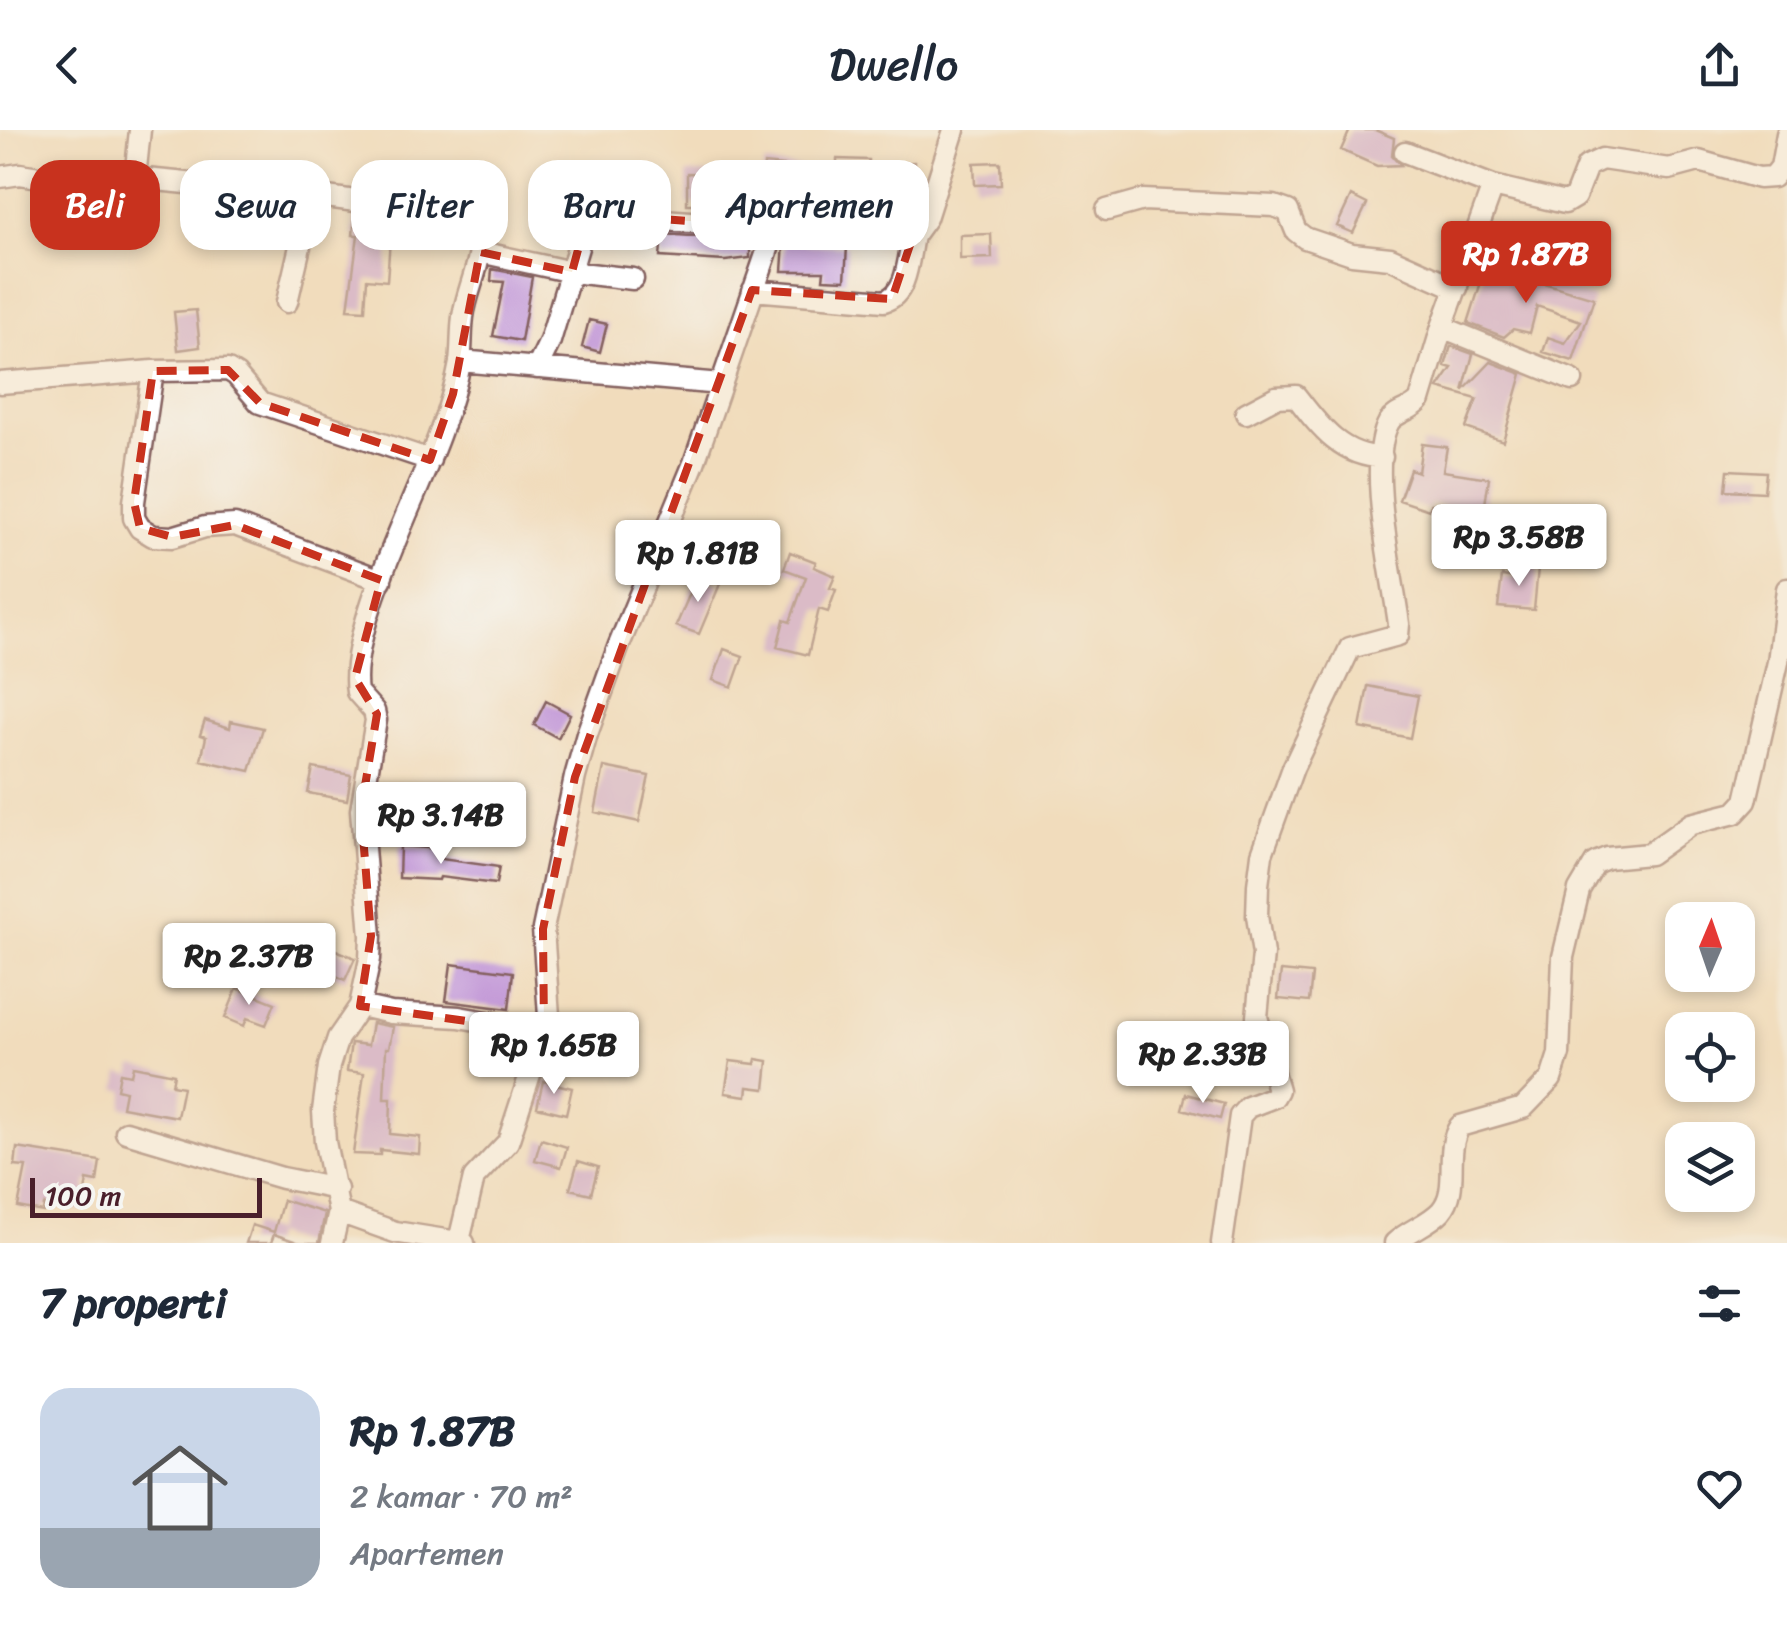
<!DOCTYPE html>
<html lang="id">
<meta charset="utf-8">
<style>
:root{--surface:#fff;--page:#f2f2f3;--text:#1f2937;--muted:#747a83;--accent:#c8321e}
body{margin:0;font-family:Sriracha,sans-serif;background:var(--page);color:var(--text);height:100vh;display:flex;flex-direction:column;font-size:38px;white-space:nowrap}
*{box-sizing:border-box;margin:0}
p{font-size:32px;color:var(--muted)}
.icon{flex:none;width:55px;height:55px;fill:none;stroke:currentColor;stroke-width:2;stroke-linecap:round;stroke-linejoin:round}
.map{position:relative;height:1113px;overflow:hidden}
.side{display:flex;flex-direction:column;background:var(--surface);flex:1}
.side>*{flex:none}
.hud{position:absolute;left:30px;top:30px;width:1000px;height:90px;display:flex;gap:20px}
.needle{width:65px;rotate:2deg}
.buttons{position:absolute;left:1665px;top:772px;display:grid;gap:20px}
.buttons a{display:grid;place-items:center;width:90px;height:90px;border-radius:20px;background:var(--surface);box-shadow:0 5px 15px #0003;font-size:50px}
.scale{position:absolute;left:30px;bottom:25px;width:232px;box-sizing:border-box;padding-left:10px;border:5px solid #4a1f2b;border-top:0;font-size:28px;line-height:35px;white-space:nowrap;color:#4a1f2b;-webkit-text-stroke:8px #f6f6f2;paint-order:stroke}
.price{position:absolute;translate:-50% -85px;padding:0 22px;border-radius:10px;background:#fff;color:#222;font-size:32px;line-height:65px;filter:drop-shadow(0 2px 5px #0008)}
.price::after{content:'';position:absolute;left:50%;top:60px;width:30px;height:22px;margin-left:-15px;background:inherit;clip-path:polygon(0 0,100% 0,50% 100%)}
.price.on{background:var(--accent);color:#fff}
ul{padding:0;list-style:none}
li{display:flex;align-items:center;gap:30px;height:250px;padding:0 40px}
li span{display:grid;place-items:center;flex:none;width:280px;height:200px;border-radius:30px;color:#555}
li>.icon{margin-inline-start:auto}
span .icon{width:120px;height:120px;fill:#fffc;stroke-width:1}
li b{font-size:42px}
h2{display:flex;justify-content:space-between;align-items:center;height:120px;padding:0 40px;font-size:42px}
.tag{padding:0 35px;border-radius:30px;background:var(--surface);box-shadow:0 5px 15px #0003;font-size:35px;line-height:90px}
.tag.on{background:var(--accent);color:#fff}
header{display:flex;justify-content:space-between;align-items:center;height:130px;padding:0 40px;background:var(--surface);font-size:45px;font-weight:600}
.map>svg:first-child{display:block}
.building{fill:#c093d5}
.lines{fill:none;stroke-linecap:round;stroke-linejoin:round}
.minor-casing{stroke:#84615e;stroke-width:25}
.minor{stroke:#fff;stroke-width:20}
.marked{fill:none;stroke:#c8321e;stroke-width:8;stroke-dasharray:20 12;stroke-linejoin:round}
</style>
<header><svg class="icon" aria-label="back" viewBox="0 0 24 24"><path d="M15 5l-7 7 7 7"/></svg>Dwello<svg class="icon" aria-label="share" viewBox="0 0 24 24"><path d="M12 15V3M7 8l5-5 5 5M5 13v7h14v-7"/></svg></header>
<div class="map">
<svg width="1787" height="1113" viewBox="0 0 1787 1113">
<rect width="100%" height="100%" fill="#f6f6f2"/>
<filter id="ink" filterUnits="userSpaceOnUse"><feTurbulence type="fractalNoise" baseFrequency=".01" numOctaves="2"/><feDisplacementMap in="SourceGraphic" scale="20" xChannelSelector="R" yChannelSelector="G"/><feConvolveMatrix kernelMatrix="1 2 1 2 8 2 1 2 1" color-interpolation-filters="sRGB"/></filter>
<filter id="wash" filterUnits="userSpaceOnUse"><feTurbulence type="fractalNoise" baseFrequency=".0048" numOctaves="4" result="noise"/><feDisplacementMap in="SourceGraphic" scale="40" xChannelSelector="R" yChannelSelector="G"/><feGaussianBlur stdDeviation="2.25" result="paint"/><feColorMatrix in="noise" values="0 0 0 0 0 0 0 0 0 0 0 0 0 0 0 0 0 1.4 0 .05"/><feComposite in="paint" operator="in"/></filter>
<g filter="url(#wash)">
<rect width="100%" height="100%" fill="#f1dcbc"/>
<g id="blocks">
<path class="building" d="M1350 0H1375L1394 8 1392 25 1401 35 1377 36 1341 20Z
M837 29 869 30 868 75 836 73V64L781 59 780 75 761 73 764 34 837 41Z
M914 32V69H892V33Z
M1000 32 1001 54 975 55 974 33Z
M687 43 714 44 713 74H687Z
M1351 66 1367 74 1353 103 1337 96Z
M355 85 403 91 401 110 390 109 387 151 367 149 365 180 348 179 358 105H353Z
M662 104 750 110V128L725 131 660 127Z
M991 104 992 128 960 129V105Z
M784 113 847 116 845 150 823 149 824 141H782Z
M1488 130 1542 146 1540 152 1594 168 1573 231 1543 222 1548 207 1565 213 1581 191 1537 176 1530 203 1513 199 1504 207 1468 193Z
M492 139 532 147 521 211 493 206 504 152 491 151Z
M196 180 200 217 178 220 174 182Z
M589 190 607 194 600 222 582 217Z
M1451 216 1473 224 1463 261 1491 232 1522 244 1503 311 1466 298 1477 269 1438 258 1452 238 1445 236Z
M1422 314 1447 317 1443 341 1489 348 1480 407 1461 404 1465 379 1431 374 1429 380 1399 370 1410 339 1418 342Z
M1728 340 1766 342 1764 362 1726 360Z
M790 422 816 432 814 437 835 446 830 458 836 460 828 482 819 479 808 525 777 517 784 490 790 492 806 447 784 439Z
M1516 435 1538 438 1534 480 1498 477 1502 446 1515 448Z
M697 447 720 454 699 504 676 496Z
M724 519 743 526 732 557 713 550Z
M1368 556 1418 566 1410 608 1360 598Z
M546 571 570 584 558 608 534 595Z
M205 590 230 598 231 591 263 598 250 641 201 630 206 607 200 605Z
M604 637 649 646 639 692 595 682Z
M313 638 351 645 347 670 308 663Z
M400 716 441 719V729L499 737 496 754 440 747 439 750 399 748Z
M293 802 355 828 345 850 284 823Z
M451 834 513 842 509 879 446 871Z
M1281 841 1312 844 1309 872 1278 869Z
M237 858 275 873 266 895 247 888 244 896 225 888Z
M372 893 393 897 389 918H386L384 969H391L390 1004 420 1007 419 1024 380 1020V1025L353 1024 364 943 347 941 351 913 368 915Z
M756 929 768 931 765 959 748 957 747 966 725 963 730 931 755 934Z
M133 936 174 944 172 955 183 957 177 987 122 977 125 961 117 959 120 943 131 945Z
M543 951 572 958 566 984 537 977Z
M1186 964 1224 974 1220 989 1182 979Z
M541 1009 567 1017 561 1037 535 1030Z
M17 1018 100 1031 97 1052 87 1050 82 1080 44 1075 43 1082 18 1077 26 1037 15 1036Z
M578 1031 598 1037 591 1064 570 1059Z
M283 1070 325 1083 319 1113H300L274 1104 271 1113H246L252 1095 274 1102Z"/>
</g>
</g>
<g filter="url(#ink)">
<use href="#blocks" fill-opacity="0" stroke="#84615e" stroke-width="2.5"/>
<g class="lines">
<g class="minor-casing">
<path id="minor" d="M1405 22 1493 56
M0 47 20 44 84 54 135 48 312 65 465 86 479 97C486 127 467 157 463 187 461 202 462 218 460 233 456 256 449 278 441 300 419 364 347 499 357 562L374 581 376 590 361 680 371 806 370 829 360 876 338 908 329 936 323 981 325 1012 339 1082 332 1113
M135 48 140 0
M1107 80 1143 70 1274 76 1288 81 1296 101 1305 108 1352 124 1390 128 1457 158
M480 122 572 142 633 149
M753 160 884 171C908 164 908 128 913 106
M287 172 312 65
M1442 197 1572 250
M460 231 721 254
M537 238 550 211 585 94 593 85 776 98
M153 241 228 240 236 245 260 273 430 330
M0 253 153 241 134 372V388L140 398 153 406 172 407 205 397 235 395 381 450
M1246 283 1276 267 1296 266C1319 296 1341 327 1382 327
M360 876 391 883 459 887 544 902
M126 1002 282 1048 337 1059
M339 1082 395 1102 464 1113
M459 1111 474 1048 508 1012 549 886 543 799 575 647 587 604 619 515 694 333 772 107 776 98 913 106 926 88 954 0
M1222 1113 1240 986 1248 977 1274 967 1278 960 1257 887 1263 824 1257 786 1258 755 1262 724 1293 638 1350 518 1398 505 1399 494C1393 447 1366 333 1389 292 1396 281 1412 281 1420 270L1442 197 1493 56 1565 73 1575 67 1587 36 1602 29 1669 39 1699 31 1759 48 1773 47 1781 37 1787 4
M1395 1113C1409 1100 1429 1094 1441 1081 1461 1058 1443 1022 1460 996L1523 978 1551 949 1559 924 1563 827 1579 760 1595 733 1607 728 1649 724 1691 694 1735 683 1746 671 1778 532 1787 459"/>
</g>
<use href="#minor" class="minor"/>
</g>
</g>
<path d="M0 0H1787V1113H0ZM601 85 913 106 892 169 752 160 575 647 543 799 544 902 360 876 371 806 361 680 377 584 355 548 381 450 235 395 172 407 140 398 134 372 153 241 228 240 260 273 430 330 453 264 480 122 572 142 585 94Z" fill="#f1dcbc" fill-opacity=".55" fill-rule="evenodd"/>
<path class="marked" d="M601 85 913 106 892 169 752 160 575 647 543 799 544 902 360 876 371 806 361 680 377 584 355 548 381 450 235 395 172 407 140 398 134 372 153 241 228 240 260 273 430 330 453 264 480 122 572 142 585 94Z"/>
</svg>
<div class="buttons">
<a><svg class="needle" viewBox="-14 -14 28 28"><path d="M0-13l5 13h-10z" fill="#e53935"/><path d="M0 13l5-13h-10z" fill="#747a83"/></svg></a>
<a><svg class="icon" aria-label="locate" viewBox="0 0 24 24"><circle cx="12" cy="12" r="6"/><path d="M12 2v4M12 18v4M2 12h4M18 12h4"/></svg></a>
<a><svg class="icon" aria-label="layers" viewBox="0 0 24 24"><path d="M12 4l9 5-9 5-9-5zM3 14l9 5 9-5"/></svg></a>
</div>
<div class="scale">100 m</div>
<b class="price on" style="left:1526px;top:176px">Rp 1.87B</b>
<b class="price" style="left:1519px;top:459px">Rp 3.58B</b>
<b class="price" style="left:698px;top:475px">Rp 1.81B</b>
<b class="price" style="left:441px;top:737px">Rp 3.14B</b>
<b class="price" style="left:249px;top:878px">Rp 2.37B</b>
<b class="price" style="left:554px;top:967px">Rp 1.65B</b>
<b class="price" style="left:1203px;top:976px">Rp 2.33B</b>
<div class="hud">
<a class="tag on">Beli</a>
<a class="tag">Sewa</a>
<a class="tag">Filter</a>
<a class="tag">Baru</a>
<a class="tag">Apartemen</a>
</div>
</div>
<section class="side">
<h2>7 properti<svg class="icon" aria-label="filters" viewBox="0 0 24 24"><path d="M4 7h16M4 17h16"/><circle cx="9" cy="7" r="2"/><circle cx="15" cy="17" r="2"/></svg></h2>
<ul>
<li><span style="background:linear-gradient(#c9d6e8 70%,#9aa5b1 0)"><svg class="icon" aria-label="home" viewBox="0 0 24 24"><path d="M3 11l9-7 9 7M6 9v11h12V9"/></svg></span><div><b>Rp 1.87B</b><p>2 kamar · 70 m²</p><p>Apartemen</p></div><svg class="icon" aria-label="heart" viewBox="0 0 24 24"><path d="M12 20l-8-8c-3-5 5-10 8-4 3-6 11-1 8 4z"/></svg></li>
</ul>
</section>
